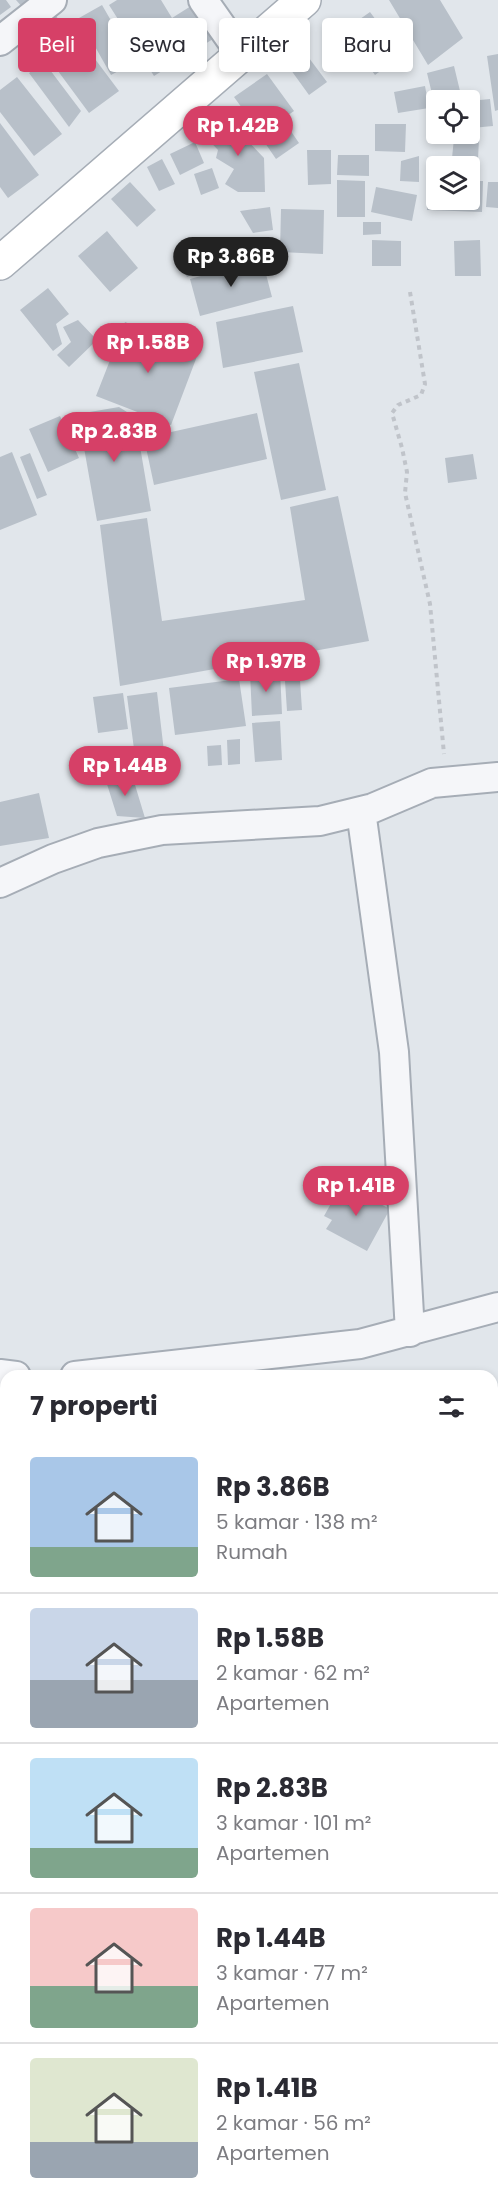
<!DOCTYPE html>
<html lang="id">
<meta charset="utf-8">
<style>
:root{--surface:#fff;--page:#f2f2f3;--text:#2b2b33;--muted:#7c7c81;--line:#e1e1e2;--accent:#d64067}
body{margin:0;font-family:Poppins,sans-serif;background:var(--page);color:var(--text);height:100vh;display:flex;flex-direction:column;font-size:22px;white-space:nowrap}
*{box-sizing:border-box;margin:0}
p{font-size:20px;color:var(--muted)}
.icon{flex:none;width:33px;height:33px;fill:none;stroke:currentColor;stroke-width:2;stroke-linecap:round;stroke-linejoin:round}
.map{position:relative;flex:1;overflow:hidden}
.drawer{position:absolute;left:0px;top:1370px;width:498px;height:836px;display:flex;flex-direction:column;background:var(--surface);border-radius:18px 18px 0 0;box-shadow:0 3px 9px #0003}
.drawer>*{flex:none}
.top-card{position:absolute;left:18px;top:18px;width:462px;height:54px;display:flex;gap:12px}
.fabs{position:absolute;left:426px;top:90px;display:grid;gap:12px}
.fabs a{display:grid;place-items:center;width:54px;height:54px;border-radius:6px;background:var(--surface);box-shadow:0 3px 9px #0003;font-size:30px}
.price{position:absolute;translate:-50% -51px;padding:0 14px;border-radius:21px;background:var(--accent);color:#fff;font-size:20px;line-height:39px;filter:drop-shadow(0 2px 3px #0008)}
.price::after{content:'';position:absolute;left:50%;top:36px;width:18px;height:14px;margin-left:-9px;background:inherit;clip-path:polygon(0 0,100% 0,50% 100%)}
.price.selected{background:#222;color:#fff}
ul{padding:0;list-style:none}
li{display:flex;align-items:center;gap:18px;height:150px;padding:0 30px}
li+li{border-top:2px solid var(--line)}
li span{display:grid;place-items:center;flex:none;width:168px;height:120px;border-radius:6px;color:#555}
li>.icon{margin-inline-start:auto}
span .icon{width:72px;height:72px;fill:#fffc;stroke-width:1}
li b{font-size:26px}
h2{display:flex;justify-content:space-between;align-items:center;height:72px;padding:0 30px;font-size:26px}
.chip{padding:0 21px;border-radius:6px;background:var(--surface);box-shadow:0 3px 9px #0003;font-size:21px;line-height:54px}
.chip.selected{background:var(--accent);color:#fff}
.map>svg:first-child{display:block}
.building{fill:#b8c0c9}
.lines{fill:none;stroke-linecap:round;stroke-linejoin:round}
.minor-casing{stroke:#a6adb6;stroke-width:32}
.secondary-casing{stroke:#a6adb6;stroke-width:36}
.path{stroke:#c0c4ca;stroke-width:4;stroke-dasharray:4.5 4.5;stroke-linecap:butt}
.minor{stroke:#f5f6f9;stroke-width:28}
.secondary{stroke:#fff;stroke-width:33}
</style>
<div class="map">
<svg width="498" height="2204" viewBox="0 0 498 2204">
<rect width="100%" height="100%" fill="#e1e6eb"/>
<path class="building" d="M0 0H6L11 7 0 15Z
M16 0H32L23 8Z
M117 0H161L172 18 191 6 213 39 154 76 109 5Z
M389 0H440L463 38 428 65Z
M102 5 135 62 111 75 79 18Z
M53 12 66 29 38 50 25 33Z
M370 12 402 55 375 75 343 31Z
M71 27 119 91 89 113 41 48Z
M300 46 327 82 309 95 283 59Z
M498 54V110L495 111 487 56Z
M44 62 81 111 69 127 29 73Z
M454 66 460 91 433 98 427 73Z
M267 74 294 111 261 134 234 97Z
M17 77 62 134 34 156 0 112V90Z
M425 86 429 108 398 113 394 92Z
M490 99 493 126 472 128 470 101Z
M223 115 264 158 265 192H238L225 184 234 169 216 158 218 150 203 134Z
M0 123 39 175 8 198 0 187Z
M286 124 299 143 276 159 263 140Z
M375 124H406L405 152 375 151Z
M454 138 479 139 478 159 452 158Z
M195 142 204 163 180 175 170 154Z
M307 150H331V184L308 185Z
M338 155H369V176L337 175Z
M419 156V182L400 181 401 161Z
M162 159 175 184 159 191 147 167Z
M212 168 219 188 201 195 194 174Z
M337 180 365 181V217H337Z
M428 180H436V200H470V181H483L482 212 427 210Z
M130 182 156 210 137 227 111 199Z
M488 182H498V208L486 207Z
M376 187 417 195 412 221 371 212Z
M270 207 273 230 253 233 240 211Z
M281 209 324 210 323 254 280 252Z
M363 222H381V234L363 235Z
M107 231 138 268 110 292 78 256Z
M372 240 401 241V266H372Z
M480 240 481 276H455L454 241Z
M206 255 216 264 187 277 181 265Z
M262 259 272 297 200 316 190 279Z
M48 288 69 314 56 324 62 344 53 351 20 310Z
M293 306 303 352 223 368 216 322Z
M78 320 97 340 69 367 57 355 71 342 63 327Z
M125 322 199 351 171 425 96 396Z
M299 363 326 490 281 500 254 372Z
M119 407 135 417 151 511 97 521 78 414Z
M257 413 267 459 154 485 144 438Z
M60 416 79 458 48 472 29 429Z
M12 452 37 515 0 530V457Z
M30 453 47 495 37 499 20 457Z
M473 454 477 479 448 483 445 458Z
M338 496 369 641 120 686 100 525 147 518 162 621 305 600 290 507Z
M280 670 282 714 252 716 250 672Z
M239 679 246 726 175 735 169 688Z
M300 680 302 710 287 711 285 681Z
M157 692 165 760 136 764 127 696Z
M123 693 128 729 98 733 93 697Z
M280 721 282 760 255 762 252 723Z
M240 739V764L228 765 227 740Z
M221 745 222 765 208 766 207 746Z
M132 775 145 818 117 816 106 781Z
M39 793 49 838 0 846V802Z
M342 1184 390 1209 367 1251 326 1229 332 1220 324 1216Z
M35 2199H78L80 2203 28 2204Z
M196 2199H212V2203L196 2200Z
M266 2199H300V2204H265Z
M307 2199H338V2204H307Z
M346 2199H387L386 2204H346Z
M393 2199H422V2204H392Z
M429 2199H461V2200L446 2204H429Z"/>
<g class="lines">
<g class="minor-casing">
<path id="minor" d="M203 0 241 54
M0 41 52 0
M361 811 394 1052 410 1332
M0 883 53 859 98 843 162 830 320 821 373 808 432 783 498 777
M0 1374 16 1376
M75 1376 360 1344 498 1307"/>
</g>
<g class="secondary-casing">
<path id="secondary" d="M0 263 304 0"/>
</g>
<path class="path" d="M410 292 425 384 421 395 398 405 392 413 402 448 407 472 405 493 430 604 444 754"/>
<use href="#minor" class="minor"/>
<use href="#secondary" class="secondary"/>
</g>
</svg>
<div class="fabs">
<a><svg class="icon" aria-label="locate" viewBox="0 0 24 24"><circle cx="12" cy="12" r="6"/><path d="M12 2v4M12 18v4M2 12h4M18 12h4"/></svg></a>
<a><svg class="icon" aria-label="layers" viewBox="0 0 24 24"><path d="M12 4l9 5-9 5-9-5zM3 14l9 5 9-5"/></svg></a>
</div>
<b class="price" style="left:238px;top:157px">Rp 1.42B</b>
<b class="price selected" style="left:231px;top:288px">Rp 3.86B</b>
<b class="price" style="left:148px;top:374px">Rp 1.58B</b>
<b class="price" style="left:114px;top:463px">Rp 2.83B</b>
<b class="price" style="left:266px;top:693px">Rp 1.97B</b>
<b class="price" style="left:125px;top:797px">Rp 1.44B</b>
<b class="price" style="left:356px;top:1217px">Rp 1.41B</b>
<div class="top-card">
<a class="chip selected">Beli</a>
<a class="chip">Sewa</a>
<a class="chip">Filter</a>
<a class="chip">Baru</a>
</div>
<section class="drawer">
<h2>7 properti<svg class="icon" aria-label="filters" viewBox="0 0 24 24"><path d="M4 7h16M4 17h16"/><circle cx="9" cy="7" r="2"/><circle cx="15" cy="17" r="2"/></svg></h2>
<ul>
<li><span style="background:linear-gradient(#a9c7e8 75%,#7fa58c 0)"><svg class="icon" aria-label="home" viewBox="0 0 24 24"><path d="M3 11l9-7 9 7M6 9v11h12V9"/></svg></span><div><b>Rp 3.86B</b><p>5 kamar · 138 m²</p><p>Rumah</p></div></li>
<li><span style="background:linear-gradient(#c9d6e8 60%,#9aa5b1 0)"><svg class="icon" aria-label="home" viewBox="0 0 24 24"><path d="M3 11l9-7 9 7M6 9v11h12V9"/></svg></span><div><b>Rp 1.58B</b><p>2 kamar · 62 m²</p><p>Apartemen</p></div></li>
<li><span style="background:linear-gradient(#bfe0f5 75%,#7fa58c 0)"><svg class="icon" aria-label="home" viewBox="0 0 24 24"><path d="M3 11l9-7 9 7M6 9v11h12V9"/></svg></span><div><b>Rp 2.83B</b><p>3 kamar · 101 m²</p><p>Apartemen</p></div></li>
<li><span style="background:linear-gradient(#f6c9c9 65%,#7fa58c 0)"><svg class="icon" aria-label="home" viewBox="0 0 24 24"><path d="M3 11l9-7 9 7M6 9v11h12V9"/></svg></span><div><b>Rp 1.44B</b><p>3 kamar · 77 m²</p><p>Apartemen</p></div></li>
<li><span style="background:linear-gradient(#dfe7d0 70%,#9aa5b1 0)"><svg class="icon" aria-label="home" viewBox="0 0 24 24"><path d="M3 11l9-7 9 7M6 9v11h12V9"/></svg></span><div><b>Rp 1.41B</b><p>2 kamar · 56 m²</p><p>Apartemen</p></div></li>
</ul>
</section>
</div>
